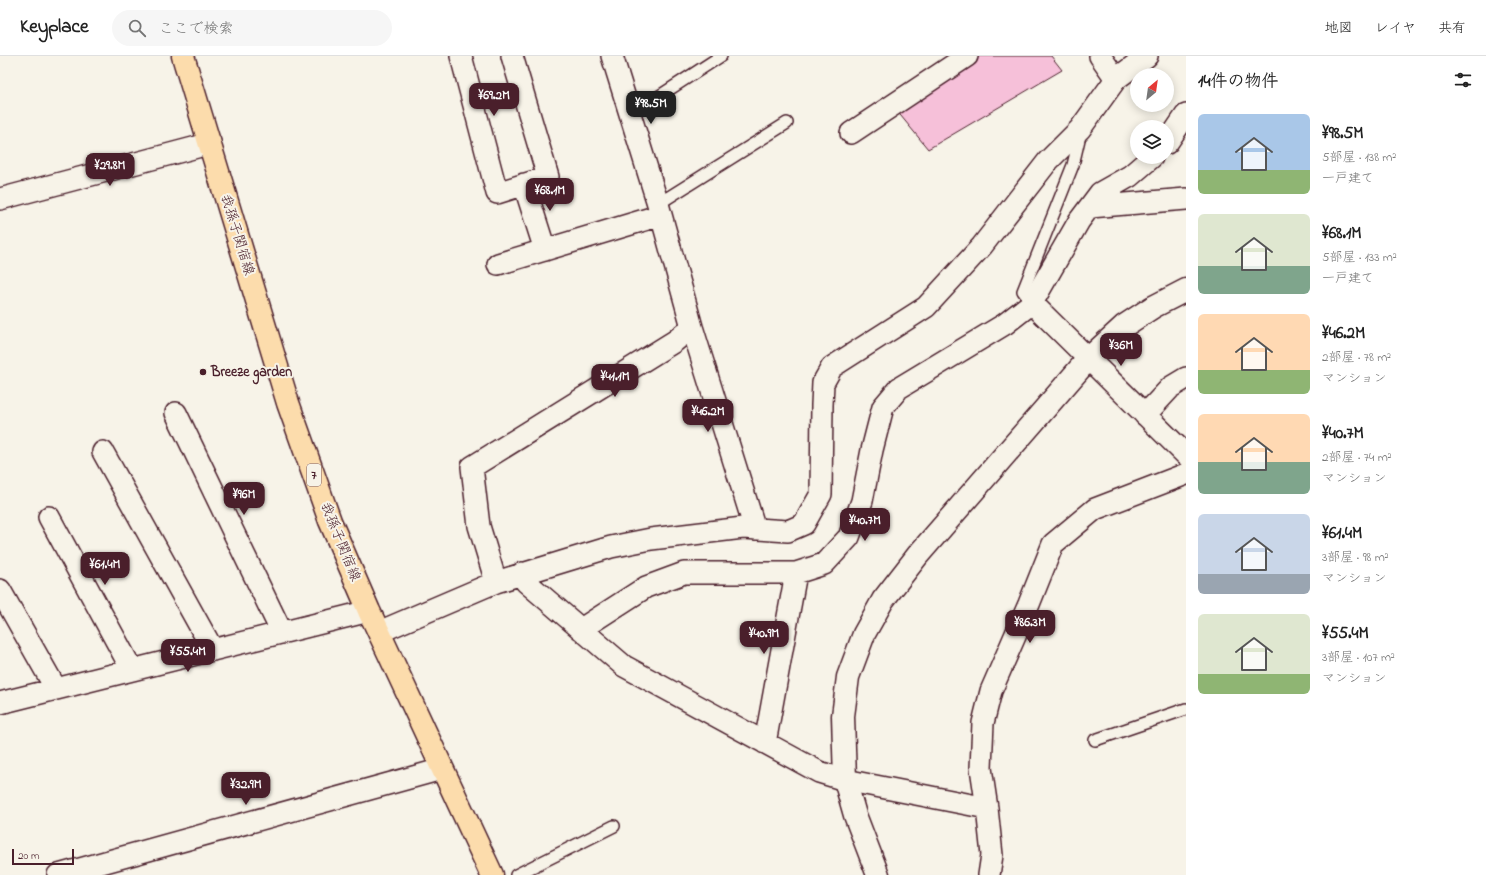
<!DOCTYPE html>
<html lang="ja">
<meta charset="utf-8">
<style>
:root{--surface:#fff;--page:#f6f6f6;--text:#222;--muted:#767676;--line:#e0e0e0;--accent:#4a1f2b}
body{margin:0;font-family:"Indie Flower","Klee One",sans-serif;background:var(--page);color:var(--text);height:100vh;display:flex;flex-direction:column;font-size:15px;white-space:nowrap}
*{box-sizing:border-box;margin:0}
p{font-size:13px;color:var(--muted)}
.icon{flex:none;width:22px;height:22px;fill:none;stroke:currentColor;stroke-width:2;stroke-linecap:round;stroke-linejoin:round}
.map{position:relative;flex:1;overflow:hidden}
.sheet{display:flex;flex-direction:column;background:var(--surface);width:300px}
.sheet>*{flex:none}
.needle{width:26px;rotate:29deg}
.tools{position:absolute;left:1130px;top:12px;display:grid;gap:8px}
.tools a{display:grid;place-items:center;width:44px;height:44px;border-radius:50%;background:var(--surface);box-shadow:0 2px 10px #0003;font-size:20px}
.scale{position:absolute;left:12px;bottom:10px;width:62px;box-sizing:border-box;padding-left:4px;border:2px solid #4a1f2b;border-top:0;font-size:11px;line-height:14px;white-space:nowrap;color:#4a1f2b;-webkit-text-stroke:3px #f7f3e8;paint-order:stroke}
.price{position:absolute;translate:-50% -34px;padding:0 9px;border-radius:8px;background:var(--accent);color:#fff;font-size:13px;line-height:26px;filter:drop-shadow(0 1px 2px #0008)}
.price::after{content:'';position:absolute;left:50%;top:24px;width:12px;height:9px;margin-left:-6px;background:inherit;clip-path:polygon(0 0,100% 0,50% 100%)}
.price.active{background:#222;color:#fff}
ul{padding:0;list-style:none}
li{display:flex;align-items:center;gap:12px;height:100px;padding:0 12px}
li span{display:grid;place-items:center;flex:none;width:112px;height:80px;border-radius:6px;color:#555}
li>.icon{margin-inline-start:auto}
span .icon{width:48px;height:48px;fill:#fffc;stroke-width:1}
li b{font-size:17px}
h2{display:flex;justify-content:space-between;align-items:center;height:48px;padding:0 12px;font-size:17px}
header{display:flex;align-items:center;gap:24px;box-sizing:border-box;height:56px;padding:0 20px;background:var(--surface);border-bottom:1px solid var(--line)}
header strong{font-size:19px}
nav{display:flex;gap:22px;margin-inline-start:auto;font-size:14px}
.search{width:280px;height:36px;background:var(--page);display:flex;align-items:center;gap:10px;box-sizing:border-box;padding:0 14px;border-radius:22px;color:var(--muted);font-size:15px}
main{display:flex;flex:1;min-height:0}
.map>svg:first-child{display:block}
.building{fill:#f6c0d9;stroke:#4a1f2b}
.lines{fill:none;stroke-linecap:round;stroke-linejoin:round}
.lane-casing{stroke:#4a1f2b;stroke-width:14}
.street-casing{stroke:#4a1f2b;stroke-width:24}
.secondary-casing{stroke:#4a1f2b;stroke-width:25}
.primary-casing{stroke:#4a1f2b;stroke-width:25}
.lane{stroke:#f7f3e8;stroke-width:11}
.street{stroke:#f7f3e8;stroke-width:21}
.secondary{stroke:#f7f3e8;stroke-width:22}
.primary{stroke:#fcdcac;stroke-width:22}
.poi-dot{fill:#4a1f2b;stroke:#f7f3e8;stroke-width:1.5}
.labels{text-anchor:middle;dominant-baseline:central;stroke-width:4;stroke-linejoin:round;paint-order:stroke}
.shield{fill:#f7f3e8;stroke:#7e5f64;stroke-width:1}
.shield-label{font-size:13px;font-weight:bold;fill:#4a1f2b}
.street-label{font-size:14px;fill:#4a1f2b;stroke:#f7f3e8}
.poi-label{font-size:14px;font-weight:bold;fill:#4a1f2b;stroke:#f7f3e8;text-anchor:start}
</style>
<header>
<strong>Keyplace</strong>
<div class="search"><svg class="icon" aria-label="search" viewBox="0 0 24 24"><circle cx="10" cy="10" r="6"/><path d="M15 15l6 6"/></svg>ここで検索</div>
<nav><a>地図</a><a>レイヤ</a><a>共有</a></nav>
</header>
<main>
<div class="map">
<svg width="1186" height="819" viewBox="0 0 1186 819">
<rect width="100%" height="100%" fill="#f7f3e8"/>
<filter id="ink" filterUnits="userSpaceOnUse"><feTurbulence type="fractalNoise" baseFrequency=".025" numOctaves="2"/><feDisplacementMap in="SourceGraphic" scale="8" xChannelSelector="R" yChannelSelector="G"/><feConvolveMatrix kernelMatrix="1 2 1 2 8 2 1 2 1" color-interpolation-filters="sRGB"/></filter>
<g filter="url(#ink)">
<path class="building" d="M979 0H1051L1062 14 928 93 896 54 961 10Z"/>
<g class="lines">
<g class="lane-casing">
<path id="lane" d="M630 59 721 0
M658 148 787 67
M1032 247 1023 235 1073 109 1081 75
M1095 684 1186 653
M516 819 614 770"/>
</g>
<g class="street-casing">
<path id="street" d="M461 0 497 137 548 121 512 0
M1116 23 1147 0
M851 77 967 0
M1167 87 1186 59
M524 128 545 194
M0 143 197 91 210 86
M1090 151 1186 143
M498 208 661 159
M1032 247 1186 399
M692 271 755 473
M176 357 282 577
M1145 359 1171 331 1186 322
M103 396 213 594
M49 461 132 614
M522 517 526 526 624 610 819 716 845 724 987 752
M496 526 479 470 472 411 675 285 692 271 658 148 612 0
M0 534 56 633
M581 573 646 531 684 517H796L824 508 849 481 862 445 872 394 883 351 899 332 1005 268 1032 247 1079 165 1100 137 1130 120 1152 101
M379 576 496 526 611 491 651 483 743 472 788 475 804 468 821 438 822 349 823 327 832 311 926 251 982 190 1048 105 1080 73 1116 23 1100 0
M0 647 369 555
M765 687 796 517
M58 819 442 713
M989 819 992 799 987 752 981 712 983 667 991 635 1029 548 1053 488 1095 453 1186 418"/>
</g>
<g class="secondary-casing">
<path id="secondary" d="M878 819 855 759 845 724 843 660 848 621 864 578 883 544 918 499 1089 302 1124 270 1153 251 1186 234"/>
</g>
<g class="primary-casing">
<path id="primary" d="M183 0 288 347 330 465 369 555 492 819"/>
</g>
<use href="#lane" class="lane"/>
<use href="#street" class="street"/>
<use href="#secondary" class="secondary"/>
<use href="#primary" class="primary"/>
</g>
</g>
<circle class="poi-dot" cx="203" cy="316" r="4"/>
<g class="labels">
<rect class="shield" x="307" y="408" width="14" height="22" rx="3"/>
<g class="shield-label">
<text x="314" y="419">7</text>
</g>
<g class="street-label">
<text transform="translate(237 179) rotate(73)">我孫子関宿線</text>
<text transform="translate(340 486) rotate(68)">我孫子関宿線</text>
</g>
<g class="poi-label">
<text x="211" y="316">Breeze garden</text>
</g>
</g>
</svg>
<div class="tools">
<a><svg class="needle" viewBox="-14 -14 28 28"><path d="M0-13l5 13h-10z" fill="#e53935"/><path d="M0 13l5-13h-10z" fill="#767676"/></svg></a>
<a><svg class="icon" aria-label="layers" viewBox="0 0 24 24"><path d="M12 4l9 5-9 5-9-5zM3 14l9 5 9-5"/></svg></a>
</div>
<div class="scale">20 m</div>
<b class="price" style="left:494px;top:61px">¥69.2M</b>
<b class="price active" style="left:651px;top:69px">¥98.5M</b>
<b class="price" style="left:110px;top:131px">¥29.8M</b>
<b class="price" style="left:550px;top:156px">¥68.1M</b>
<b class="price" style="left:1121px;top:311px">¥36M</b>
<b class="price" style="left:615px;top:342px">¥41.1M</b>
<b class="price" style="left:708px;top:377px">¥46.2M</b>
<b class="price" style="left:244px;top:460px">¥96M</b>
<b class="price" style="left:865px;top:486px">¥40.7M</b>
<b class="price" style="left:105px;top:530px">¥61.4M</b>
<b class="price" style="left:1030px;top:588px">¥86.3M</b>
<b class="price" style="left:764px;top:599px">¥40.9M</b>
<b class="price" style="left:188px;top:617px">¥55.4M</b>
<b class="price" style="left:246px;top:750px">¥32.9M</b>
</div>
<section class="sheet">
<h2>14件の物件<svg class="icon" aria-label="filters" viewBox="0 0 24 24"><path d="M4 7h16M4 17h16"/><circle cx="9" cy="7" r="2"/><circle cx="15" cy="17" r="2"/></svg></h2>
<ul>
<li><span style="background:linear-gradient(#a9c7e8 70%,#8fb573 0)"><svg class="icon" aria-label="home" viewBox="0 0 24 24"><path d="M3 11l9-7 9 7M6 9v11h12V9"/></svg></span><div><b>¥98.5M</b><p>5部屋 · 138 m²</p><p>一戸建て</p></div></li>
<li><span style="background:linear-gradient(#dfe7d0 65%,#7fa58c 0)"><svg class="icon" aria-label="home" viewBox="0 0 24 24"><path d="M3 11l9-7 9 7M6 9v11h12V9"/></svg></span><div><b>¥68.1M</b><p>5部屋 · 133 m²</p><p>一戸建て</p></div></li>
<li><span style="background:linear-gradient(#ffd9b3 70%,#8fb573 0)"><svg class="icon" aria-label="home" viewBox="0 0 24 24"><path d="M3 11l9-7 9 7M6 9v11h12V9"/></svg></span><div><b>¥46.2M</b><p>2部屋 · 78 m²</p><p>マンション</p></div></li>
<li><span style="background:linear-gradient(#ffd9b3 60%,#7fa58c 0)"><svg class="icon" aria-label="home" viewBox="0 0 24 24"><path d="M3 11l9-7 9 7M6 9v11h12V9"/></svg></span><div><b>¥40.7M</b><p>2部屋 · 74 m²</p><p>マンション</p></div></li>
<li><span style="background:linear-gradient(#c9d6e8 75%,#9aa5b1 0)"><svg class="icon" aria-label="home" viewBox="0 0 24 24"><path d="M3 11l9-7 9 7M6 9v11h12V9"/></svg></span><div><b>¥61.4M</b><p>3部屋 · 98 m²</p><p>マンション</p></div></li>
<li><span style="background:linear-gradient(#dfe7d0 75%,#8fb573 0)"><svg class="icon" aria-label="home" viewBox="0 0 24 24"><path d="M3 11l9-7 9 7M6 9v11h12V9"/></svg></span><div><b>¥55.4M</b><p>3部屋 · 107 m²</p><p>マンション</p></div></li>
</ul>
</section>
</main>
